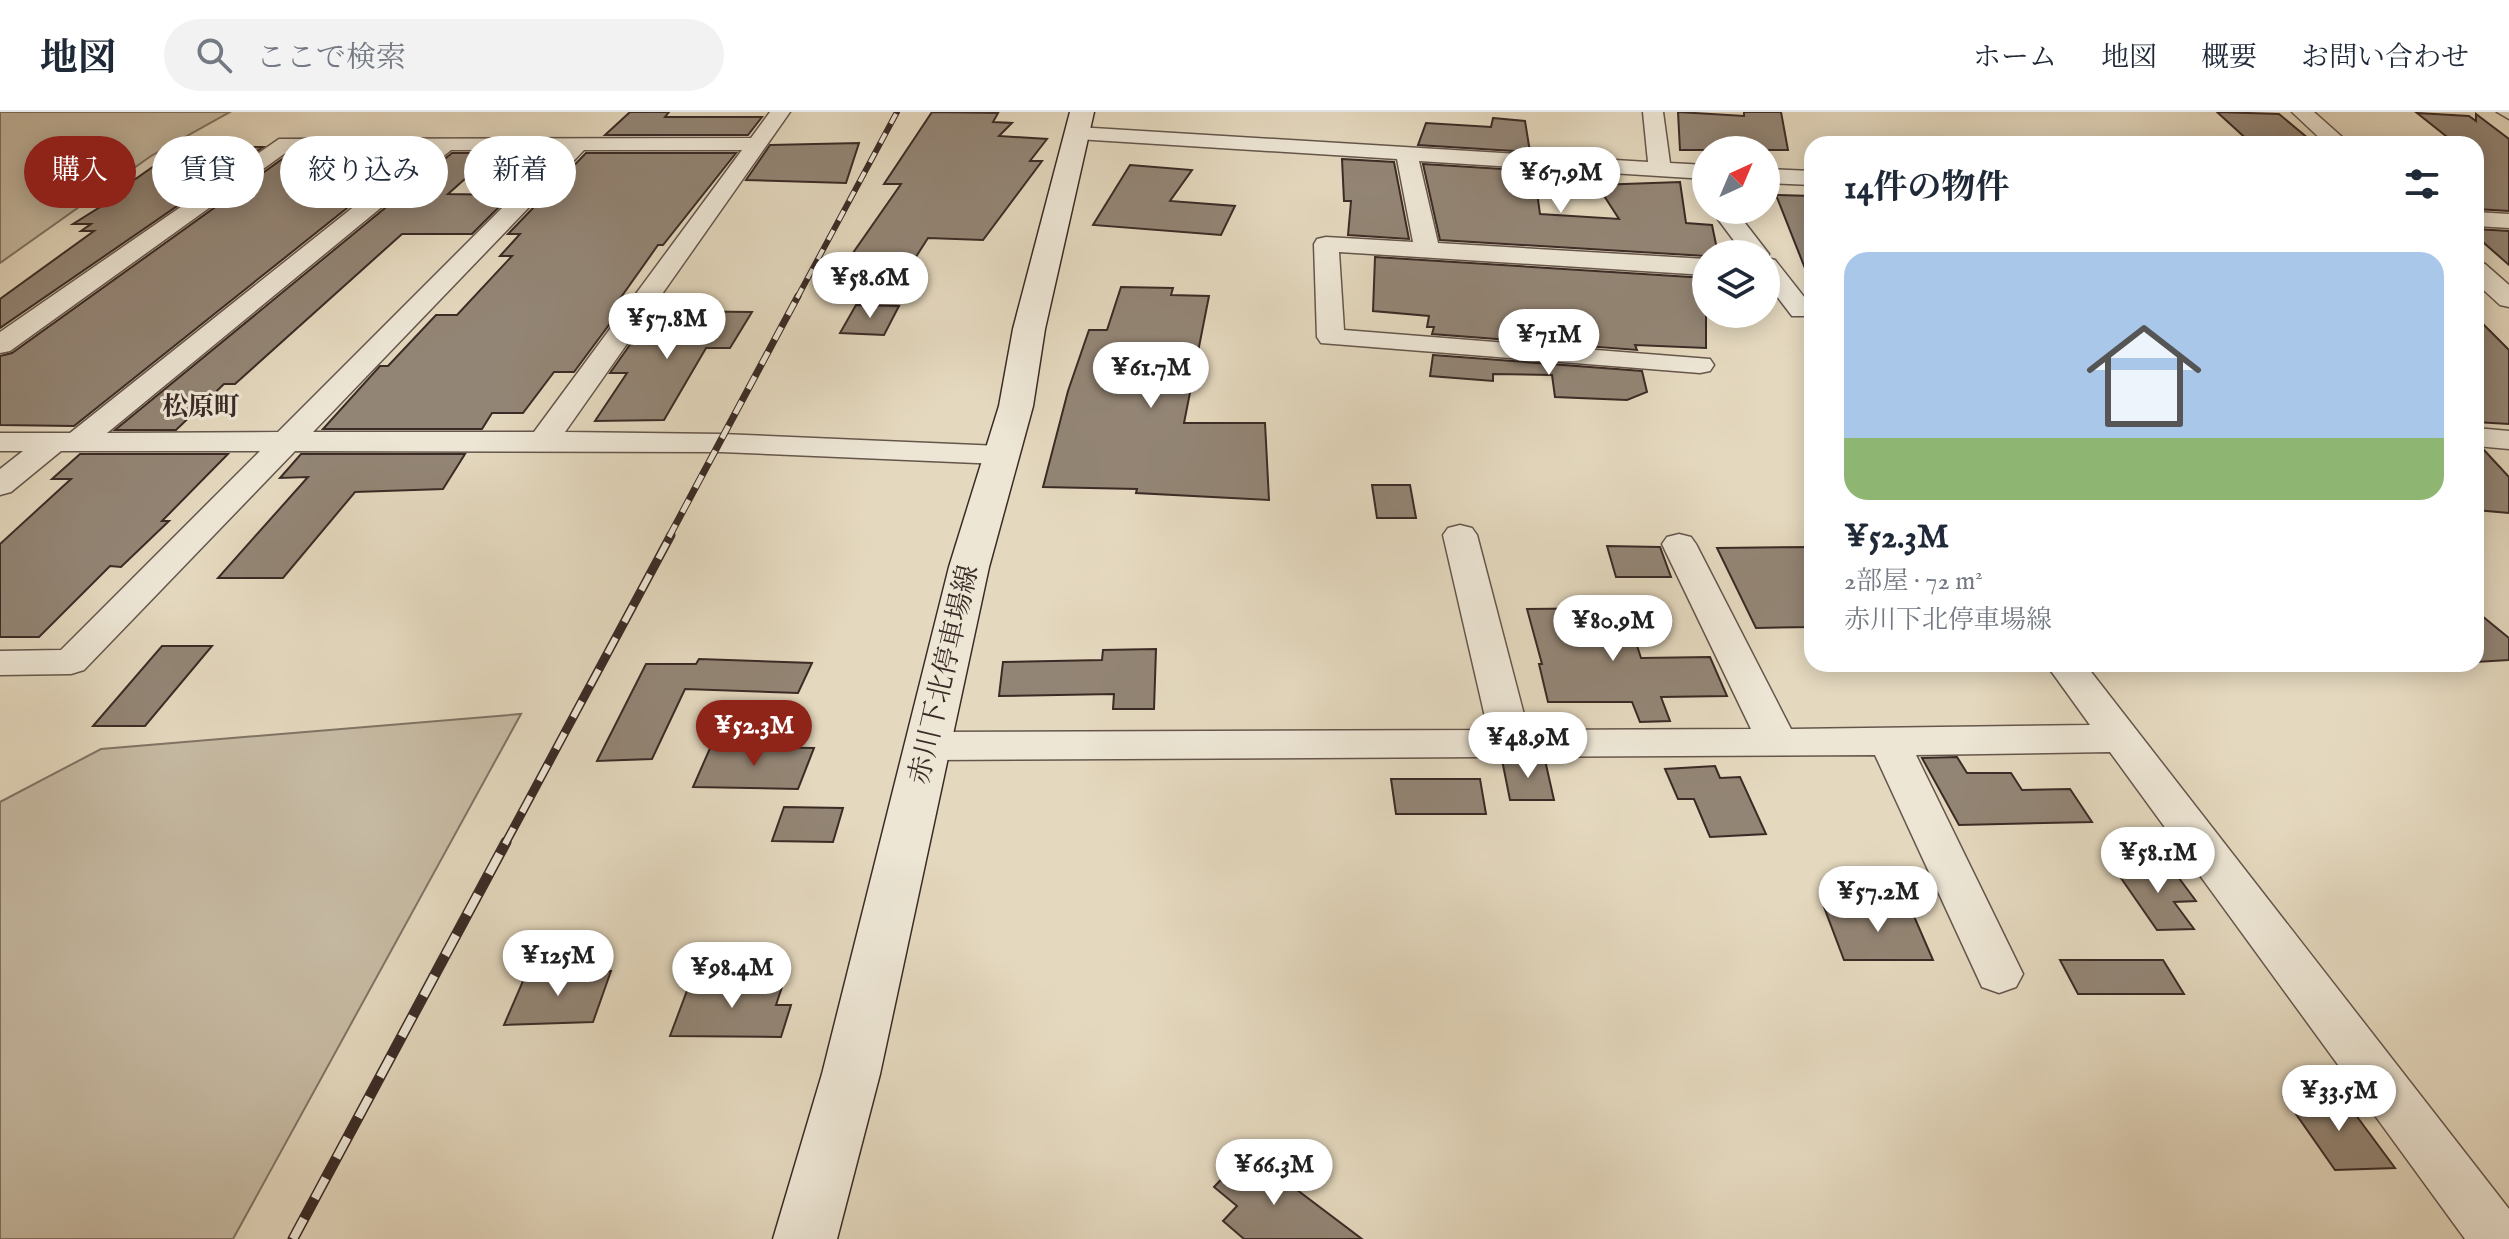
<!DOCTYPE html>
<html lang="ja">
<meta charset="utf-8">
<style>
:root{--surface:#fff;--page:#f2f2f3;--text:#1f2937;--muted:#747a83;--line:#e0e1e3;--accent:#8f2418}
body{margin:0;font-family:"IM FELL English","Noto Serif JP",serif;background:var(--page);color:var(--text);height:100vh;display:flex;flex-direction:column;font-size:30px;white-space:nowrap}
*{box-sizing:border-box;margin:0}
p{font-size:26px;color:var(--muted)}
.icon{flex:none;width:44px;height:44px;fill:none;stroke:currentColor;stroke-width:2;stroke-linecap:round;stroke-linejoin:round}
.map{position:relative;flex:1;overflow:hidden}
.details{position:absolute;left:1804px;top:24px;width:680px;height:536px;display:flex;flex-direction:column;background:var(--surface);border-radius:24px;box-shadow:0 4px 20px #0003}
.details>*{flex:none}
.banner{position:absolute;left:24px;top:24px;width:760px;height:72px;display:flex;gap:16px}
.needle{width:52px;rotate:44deg}
.fabs{position:absolute;left:1692px;top:24px;display:grid;gap:16px}
.fabs a{display:grid;place-items:center;width:88px;height:88px;border-radius:50%;background:var(--surface);box-shadow:0 4px 20px #0003;font-size:40px}
.price{position:absolute;translate:-50% -68px;padding:0 18px;border-radius:28px;background:#fff;color:#222;font-size:26px;line-height:52px;filter:drop-shadow(0 2px 4px #0008)}
.price::after{content:'';position:absolute;left:50%;top:48px;width:24px;height:18px;margin-left:-12px;background:inherit;clip-path:polygon(0 0,100% 0,50% 100%)}
.price.on{background:var(--accent);color:#fff}
ul{padding:0;list-style:none}
li{display:grid;align-content:center;gap:16px;height:424px;padding:0 40px}
li+li{border-top:2px solid var(--line)}
li span{display:grid;place-items:center;height:248px;border-radius:24px;color:#555}
li>.icon{margin-inline-start:auto}
span .icon{width:144px;height:144px;fill:#fffc;stroke-width:1}
li b{font-size:34px}
h2{display:flex;justify-content:space-between;align-items:center;height:96px;padding:0 40px;font-size:34px}
.chip{padding:0 28px;border-radius:36px;background:var(--surface);box-shadow:0 4px 20px #0003;font-size:28px;line-height:72px}
.chip.on{background:var(--accent);color:#fff}
header{display:flex;align-items:center;gap:48px;box-sizing:border-box;height:112px;padding:0 40px;background:var(--surface);border-bottom:2px solid var(--line)}
header strong{font-size:38px}
nav{display:flex;gap:44px;margin-inline-start:auto;font-size:28px}
.search{width:560px;height:72px;background:var(--page);display:flex;align-items:center;gap:20px;box-sizing:border-box;padding:0 28px;border-radius:44px;color:var(--muted);font-size:30px}
.map>svg:first-child{display:block}
.green{fill:#c7bba4;stroke:#817365;stroke-width:2}
.building{fill:#938575;stroke:#3b2b26;stroke-width:2}
.lines{fill:none;stroke-linecap:round;stroke-linejoin:round}
.minor-casing{stroke:#65564c;stroke-width:3}
.secondary-casing{stroke:#3b2b26;stroke-width:3}
.minor{fill:#ede6d5;fill-rule:evenodd}
.secondary{fill:#ede6d5;fill-rule:evenodd}
.rail-far3-casing{stroke:#3b2b26;stroke-width:6}
.rail-far2-casing{stroke:#3b2b26;stroke-width:7}
.rail-far1-casing{stroke:#3b2b26;stroke-width:9}
.rail-casing{stroke:#3b2b26;stroke-width:11}
.rail-far3{stroke:#ede6d5;stroke-width:4;stroke-dasharray:11;stroke-linecap:butt}
.rail-far2{stroke:#ede6d5;stroke-width:5;stroke-dasharray:14;stroke-linecap:butt}
.rail-far1{stroke:#ede6d5;stroke-width:6;stroke-dasharray:18;stroke-linecap:butt}
.rail{stroke:#ede6d5;stroke-width:8;stroke-dasharray:23;stroke-linecap:butt}
.labels{text-anchor:middle;dominant-baseline:central;stroke-width:6;stroke-linejoin:round;paint-order:stroke}
.far-quarter-label{font-size:26px;font-weight:bold;fill:#3b2b26;stroke:#ede6d5}
.street-label{font-size:28px;fill:#3b2b26;stroke:#ede6d5}
</style>
<header>
<strong>地図</strong>
<div class="search"><svg class="icon" aria-label="search" viewBox="0 0 24 24"><circle cx="10" cy="10" r="6"/><path d="M15 15l6 6"/></svg>ここで検索</div>
<nav><a>ホーム</a><a>地図</a><a>概要</a><a>お問い合わせ</a></nav>
</header>
<div class="map">
<svg width="2509" height="1127" viewBox="0 0 2509 1127">
<rect width="100%" height="100%" fill="#e4d8be"/>
<filter id="stains"><feTurbulence type="fractalNoise" baseFrequency=".0025" numOctaves="4"/><feColorMatrix values="0 0 0 0 .2 0 0 0 0 .09 0 0 0 0 .02 0 0 0 .5 -.17"/></filter>
<radialGradient id="worn" r=".72"><stop offset=".6" stop-color="#630" stop-opacity="0"/><stop offset="1" stop-color="#630" stop-opacity=".3"/></radialGradient>
<path class="green" d="M0 0H230L151 44 0 151Z
M521 602 233 1127H0V690L101 637Z"/>
<path class="building" d="M630 0H669L665 5H762L748 23H605Z
M932 0 998 1 993 10 1012 11 999 24 1047 27 1030 49H1042L983 128 928 126 891 184 825 181 901 72H884Z
M1678 0 1744 4V0H1781L1788 38H1680Z
M2217 0 2279 2 2315 32H2252Z
M2417 1 2469 4 2476 9V2L2509 27V99L2476 97V32H2456Z
M1493 6 1525 9 1530 40 1418 33 1426 11 1491 15Z
M859 31 846 71 746 68 770 33Z
M220 35H263L0 216V187L94 119H81L91 112H73L124 80H117L164 47 202 46Z
M292 40 416 41 74 314 0 313V244L12 241Z
M452 41H494L448 82 511 83 472 122H402L235 272H224L176 318H115Z
M586 41H736L663 133H658L612 198H620L574 260H554L523 301H492L482 317H323L380 254H388L436 203H457L512 144H500L520 122H508Z
M1342 47 1394 50 1409 127 1348 123 1351 89H1344Z
M1423 52 1534 59 1540 102 1619 107 1597 73 1680 70 1686 111 1712 113 1718 142 1706 144 1440 128Z
M1130 53 1192 58 1170 89 1235 94 1221 123 1093 113Z
M1776 83 1812 84V169H1810Z
M2476 117 2509 119V153L2476 124Z
M1375 145 1706 166V236L1635 233 1637 238 1432 222 1434 215H1427L1429 204 1373 199Z
M1121 175 1173 176 1171 183 1209 184 1184 311H1265L1269 388 1136 381 1137 377 1043 375 1068 279 1089 218H1107Z
M856 193 899 194 884 223 840 221Z
M654 199 752 200 730 236H706L664 308 595 309 627 261H610Z
M2476 205 2509 238V312L2476 310Z
M1433 243 1642 259 1647 280 1627 288 1555 285 1552 263 1493 262V269L1430 264Z
M2476 337 2484 338 2509 365V401L2476 398Z
M80 342H228L162 409H169L121 455 110 454 39 525H0V432L71 367H52Z
M301 342H465L443 377 355 380 283 466H218L308 365 280 366Z
M1372 373H1410L1416 406H1377Z
M1607 434 1660 435 1671 465H1616Z
M1812 435V515L1756 516 1717 436Z
M1625 496 1641 546 1710 545 1727 584 1661 585 1670 609 1640 610 1632 590H1548L1539 552H1542L1527 497Z
M2476 499 2509 526V548L2476 550Z
M162 534H212L145 614H93Z
M1156 537 1154 597H1113L1114 582 999 584 1003 550 1102 548 1103 538Z
M699 547 812 551 798 581 685 577 652 647 597 649 646 552H696Z
M711 634 751 635 814 636 798 677 693 675Z
M1957 645 1967 661H2011L2022 678 2070 677 2092 710 1959 713 1922 646Z
M1502 648H1545L1554 688H1510Z
M1715 654 1720 666 1740 665 1766 722 1710 725 1694 687H1678L1665 657Z
M1391 667H1480L1486 702H1396Z
M784 695 843 696 833 730 772 729Z
M2170 754 2196 789 2174 790 2194 817 2157 818 2114 756Z
M1824 795H1910L1933 848H1844Z
M2060 848H2163L2184 882H2078Z
M611 859 593 910 504 913 526 862Z
M691 868 784 869 776 893H791L781 925 670 924Z
M2341 983 2395 1056 2335 1058 2284 985Z
M1247 1040 1362 1127H1244L1223 1109 1237 1094 1214 1075Z"/>
<g class="lines">
<g class="minor-casing">
<path id="minor" d="M770 0H790L565 320 721 322 1000 334 1011 336 1016 343 1011 350 1000 352 721 340 295 339 84 558 71 562 0 563V539L61 538 260 339H61L11 380 0 383V357L23 339H0V321H70L425 38 291 37 10 239 0 241V220L279 27 751 26ZM451 38H560L278 320 107 321ZM584 38H742L534 320H313Z
M1643 0H1663L1670 51 1706 53V67L1419 49 1438 131 1706 147V163L1339 140 1344 218 1710 247 1714 253 1710 259 1700 261 1321 231 1317 225 1314 132 1317 127 1326 125 1413 130 1397 47 1077 27 1067 21 1077 15 1648 50Z
M2292 0H2314L2350 32H2326Z
M2497 0H2509V7Z
M1766 57 1812 59V73L1766 71Z
M1711 98H1735L1769 142 1767 146 1775 148 1812 195 1810 204H1792L1766 170V142H1744Z
M2476 100 2509 102V116L2476 114Z
M2476 149 2485 152 2509 173V195L2500 193 2476 171Z
M2476 316 2509 319V337L2476 334Z
M1460 413 1472 416 1477 423 1528 618 1751 617 1662 432 1667 425 1679 422 1691 425 1696 432 1791 617 2090 613 2046 552H2085L2509 1097V1127H2465L2110 640 1916 643 2023 862 2016 875 1999 881 1982 875 1875 643 929 648 915 644 909 634 915 624 929 620 1488 618 1443 423 1448 416Z"/>
</g>
<g class="secondary-casing">
<path id="secondary" d="M1070 0H1094L1045 217 1033 294 989 455 880 962 837 1127H773L822 962 949 455 999 294 1013 217Z"/>
</g>
<use href="#minor" class="minor"/>
<use href="#secondary" class="secondary"/>
<g class="rail-far3-casing">
<path id="rail-far3" d="M797 186 897 0"/>
</g>
<g class="rail-far2-casing">
<path id="rail-far2" d="M669 425 798 184"/>
</g>
<g class="rail-far1-casing">
<path id="rail-far1" d="M505 732 671 423"/>
</g>
<g class="rail-casing">
<path id="rail" d="M293 1127 506 730"/>
</g>
<use href="#rail-far3" class="rail-far3"/>
<use href="#rail-far2" class="rail-far2"/>
<use href="#rail-far1" class="rail-far1"/>
<use href="#rail" class="rail"/>
</g>
<g class="labels">
<g class="far-quarter-label">
<text x="201" y="295">松原町</text>
</g>
<g class="street-label">
<text transform="translate(945 563) rotate(-77)">赤川下北停車場線</text>
</g>
</g>
<rect width="100%" height="100%" filter="url(#stains)"/>
<rect width="100%" height="100%" fill="url(#worn)"/>
</svg>
<div class="fabs">
<a><svg class="needle" viewBox="-14 -14 28 28"><path d="M0-13l5 13h-10z" fill="#e53935"/><path d="M0 13l5-13h-10z" fill="#747a83"/></svg></a>
<a><svg class="icon" aria-label="layers" viewBox="0 0 24 24"><path d="M12 4l9 5-9 5-9-5zM3 14l9 5 9-5"/></svg></a>
</div>
<b class="price" style="left:1561px;top:103px">¥67.9M</b>
<b class="price" style="left:870px;top:208px">¥58.6M</b>
<b class="price" style="left:667px;top:249px">¥57.8M</b>
<b class="price" style="left:1549px;top:265px">¥71M</b>
<b class="price" style="left:1151px;top:298px">¥61.7M</b>
<b class="price" style="left:1613px;top:551px">¥80.9M</b>
<b class="price on" style="left:754px;top:656px">¥52.3M</b>
<b class="price" style="left:1528px;top:668px">¥48.9M</b>
<b class="price" style="left:2158px;top:783px">¥58.1M</b>
<b class="price" style="left:1878px;top:822px">¥57.2M</b>
<b class="price" style="left:558px;top:886px">¥125M</b>
<b class="price" style="left:732px;top:898px">¥98.4M</b>
<b class="price" style="left:2339px;top:1021px">¥33.5M</b>
<b class="price" style="left:1274px;top:1095px">¥66.3M</b>
<div class="banner">
<a class="chip on">購入</a>
<a class="chip">賃貸</a>
<a class="chip">絞り込み</a>
<a class="chip">新着</a>
</div>
<section class="details">
<h2>14件の物件<svg class="icon" aria-label="filters" viewBox="0 0 24 24"><path d="M4 7h16M4 17h16"/><circle cx="9" cy="7" r="2"/><circle cx="15" cy="17" r="2"/></svg></h2>
<ul>
<li><span style="background:linear-gradient(#a9c7e8 75%,#8fb573 0)"><svg class="icon" aria-label="home" viewBox="0 0 24 24"><path d="M3 11l9-7 9 7M6 9v11h12V9"/></svg></span><div><b>¥52.3M</b><p>2部屋 · 72 m²</p><p>赤川下北停車場線</p></div></li>
</ul>
</section>
</div>
